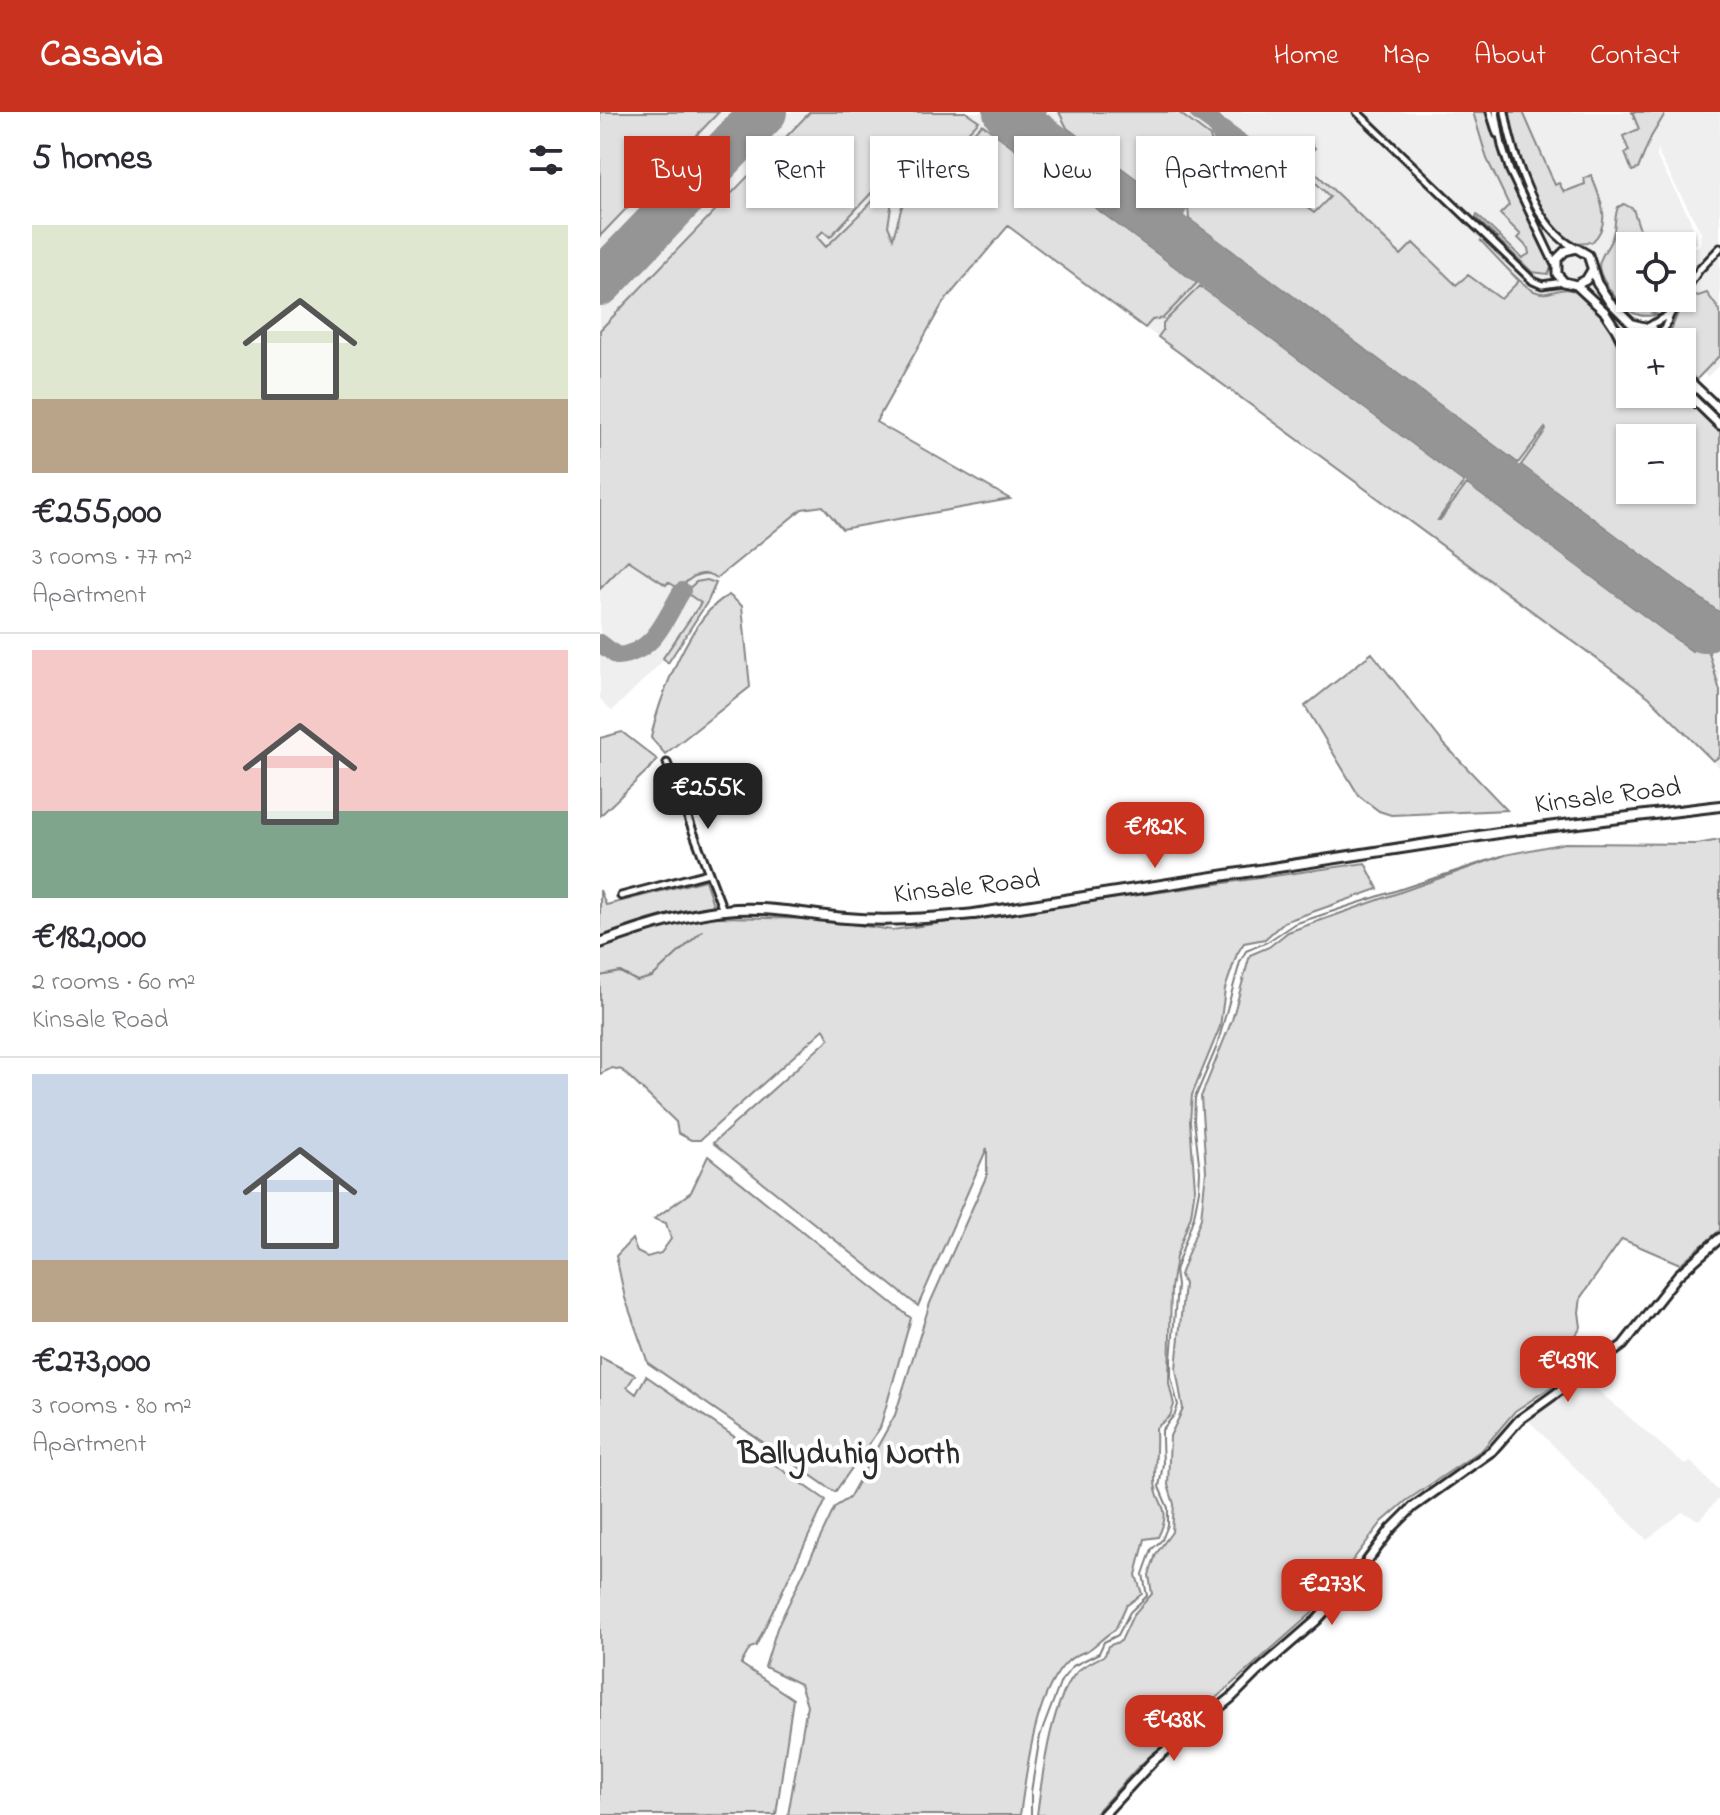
<!DOCTYPE html>
<meta charset="utf-8">
<style>
:root{--surface:#fff;--page:#f2f2f3;--text:#2b2b33;--muted:#7c7c81;--line:#e1e1e2;--accent:#c8321e}
body{margin:0;font-family:"Indie Flower",sans-serif;background:var(--page);color:var(--text);height:100vh;display:flex;flex-direction:column;font-size:30px;white-space:nowrap}
*{box-sizing:border-box;margin:0}
p{font-size:26px;color:var(--muted)}
.icon{flex:none;width:44px;height:44px;fill:none;stroke:currentColor;stroke-width:2;stroke-linecap:round;stroke-linejoin:round}
.map{position:relative;flex:1;overflow:hidden}
.sheet{display:flex;flex-direction:column;background:var(--surface);width:600px}
.sheet>*{flex:none}
.guide{position:absolute;left:24px;top:24px;width:760px;height:72px;display:flex;gap:16px}
.buttons{position:absolute;left:1016px;top:120px;display:grid;gap:16px}
.buttons a{display:grid;place-items:center;width:80px;height:80px;border-radius:0px;background:var(--surface);box-shadow:0 2px 6px #0004;font-size:40px}
.price{position:absolute;translate:-50% -68px;padding:0 18px;border-radius:16px;background:var(--accent);color:#fff;font-size:26px;line-height:52px;filter:drop-shadow(0 2px 4px #0008)}
.price::after{content:'';position:absolute;left:50%;top:48px;width:24px;height:18px;margin-left:-12px;background:inherit;clip-path:polygon(0 0,100% 0,50% 100%)}
.price.selected{background:#222;color:#fff}
ul{padding:0;list-style:none}
li{display:grid;align-content:center;gap:16px;height:424px;padding:0 32px}
li+li{border-top:2px solid var(--line)}
li span{display:grid;place-items:center;height:248px;border-radius:0px;color:#555}
li>.icon{margin-inline-start:auto}
span .icon{width:144px;height:144px;fill:#fffc;stroke-width:1}
li b{font-size:34px}
h2{display:flex;justify-content:space-between;align-items:center;height:96px;padding:0 32px;font-size:34px}
.tag{padding:0 28px;border-radius:0px;background:var(--surface);box-shadow:0 2px 6px #0004;font-size:28px;line-height:72px}
.tag.selected{background:var(--accent);color:#fff}
header{display:flex;align-items:center;gap:48px;box-sizing:border-box;height:112px;padding:0 40px;background:var(--accent);color:#fff}
header strong{font-size:38px}
nav{display:flex;gap:44px;margin-inline-start:auto;font-size:28px}
main{display:flex;flex:1;min-height:0}
.map>svg:first-child{display:block}
.built{fill:#efefef}
.green{fill:#e0e0e0;stroke:#868686;stroke-width:2;fill-rule:evenodd}
.lines{fill:none;stroke-linecap:round;stroke-linejoin:round}
.stream{stroke:#7e7e7e;stroke-width:2}
.taxiway{stroke:#959595;stroke-width:18}
.runway{stroke:#959595;stroke-width:46}
.minor-casing{stroke:#2b2b2b;stroke-width:11}
.tertiary-casing{stroke:#2b2b2b;stroke-width:13}
.secondary-casing{stroke:#2b2b2b;stroke-width:14}
.minor{stroke:#fff;stroke-width:5}
.tertiary{stroke:#fff;stroke-width:7}
.secondary{stroke:#fff;stroke-width:8}
.labels{text-anchor:middle;dominant-baseline:central;stroke-width:8;stroke-linejoin:round;paint-order:stroke}
.street-label{font-size:28px;fill:#2b2b2b;stroke:#fff}
.quarter-label{font-size:32px;font-weight:bold;fill:#2b2b2b;stroke:#fff}
</style>
<header>
<strong>Casavia</strong>
<nav><a>Home</a><a>Map</a><a>About</a><a>Contact</a></nav>
</header>
<main>
<section class="sheet">
<h2>5 homes<svg class="icon" aria-label="filters" viewBox="0 0 24 24"><path d="M4 7h16M4 17h16"/><circle cx="9" cy="7" r="2"/><circle cx="15" cy="17" r="2"/></svg></h2>
<ul>
<li><span style="background:linear-gradient(#dfe7d0 70%,#b9a48a 0)"><svg class="icon" aria-label="home" viewBox="0 0 24 24"><path d="M3 11l9-7 9 7M6 9v11h12V9"/></svg></span><div><b>€255,000</b><p>3 rooms · 77 m²</p><p>Apartment</p></div></li>
<li><span style="background:linear-gradient(#f6c9c9 65%,#7fa58c 0)"><svg class="icon" aria-label="home" viewBox="0 0 24 24"><path d="M3 11l9-7 9 7M6 9v11h12V9"/></svg></span><div><b>€182,000</b><p>2 rooms · 60 m²</p><p>Kinsale Road</p></div></li>
<li><span style="background:linear-gradient(#c9d6e8 75%,#b9a48a 0)"><svg class="icon" aria-label="home" viewBox="0 0 24 24"><path d="M3 11l9-7 9 7M6 9v11h12V9"/></svg></span><div><b>€273,000</b><p>3 rooms · 80 m²</p><p>Apartment</p></div></li>
</ul>
</section>
<div class="map">
<svg width="1120" height="1703" viewBox="0 0 1120 1703">
<rect width="100%" height="100%" fill="#fff"/>
<filter id="ink" filterUnits="userSpaceOnUse"><feTurbulence type="fractalNoise" baseFrequency=".0125" numOctaves="2"/><feDisplacementMap in="SourceGraphic" scale="16" xChannelSelector="R" yChannelSelector="G"/><feConvolveMatrix kernelMatrix="1 2 1 2 8 2 1 2 1" color-interpolation-filters="sRGB"/></filter>
<g filter="url(#ink)">
<path class="built" d="M0 0H1120V252L1107 265 1082 238V230L1074 216 1058 203 1047 201 1033 188 1036 186H1082V141L1100 133 1101 120 1060 45 1058 36 1057 45 1089 105 1098 131 1082 138V134H1030V186H1033L972 249 1030 326V378H1082L1120 373V656L1049 585 881 465 657 295 653 296 408 114 347 77 118 463 110 483 65 547 12 599 0 587Z
M981 1264 1085 1353 1091 1350 1120 1381V1385L1099 1408 1082 1400 1047 1428 924 1304Z"/>
<path class="green" d="M0 0H119L0 124Z
M210 0H366L379 9 303 88 297 87 280 75 276 76 230 125 223 119 217 125 226 135 280 82 288 84 292 89 288 114 293 126 302 94 382 12 597 171 563 206 552 208 545 216 408 114 343 191 276 310 410 387 242 417 223 394 202 397 117 466C103 456 89 465 80 477L68 470 66 473 28 448 0 477V218Z
M459 0H578L610 24 613 37 578 83 566 89 467 16Z
M873 0H888L917 83 949 147 951 156 948 162 932 160 876 106 877 103 922 146 929 142 928 136 918 126 921 123 900 102 909 93 887 47Z
M909 0H923L955 73 959 71 964 80 985 72 984 66 991 63C1000 85 1013 112 992 130L974 131C934 103 918 46 909 0Z
M1032 0H1066L1051 25 1038 57 1032 59 1025 41 1029 39 1023 24 1039 17Z
M713 34 715 36 703 49 801 143 813 131 856 173 868 163 901 187 919 169 880 128C892 140 920 173 934 179 954 188 960 166 986 186 996 195 1007 208 1014 220 1020 231 1021 243 1030 253V282H1082L1120 319V501L921 353 946 318 945 316 918 351 589 107 588 93 624 45 638 44 714 101 730 85 698 53ZM1030 326H1082V378H1030Z
M1024 92 1033 97 1041 121 1030 131 1026 140 1020 138 1016 154 1030 163V186H1036L1034 188 1037 192 1044 186 1070 188 1064 197 1052 201 1058 203C1052 203 1045 205 1039 203 1023 199 1001 170 999 155 999 144 1009 135 1012 126 1016 115 1014 105 1018 95Z
M600 174 864 370 838 408H840L867 372 1092 539 1104 524 1120 579V644L1113 649 1049 585 558 225 563 218V211Z
M1107 181 1120 199V243L1095 269 1082 257V230H1066L1082 191 1085 193 1094 182 1098 184Z
M107 468 116 471 108 489 68 551 63 546 101 491 85 480 96 470Z
M129 483 142 494 150 575 65 642 51 626C58 586 92 501 129 483Z
M772 541 845 633 907 698 791 703 779 699 759 684 705 594Z
M22 620 58 648 0 704V626Z
M1120 728V1118L1080 1152 1022 1127 981 1185 979 1200 981 1215 976 1223 977 1258 915 1299 883 1337 806 1389 782 1410 712 1501 538 1655 494 1703H437C442 1666 451 1585 478 1559 485 1552 496 1548 505 1543L508 1534 521 1529 533 1503 552 1482 549 1463 556 1442 572 1420 574 1392 568 1373 570 1324 583 1297 576 1257 584 1172 580 1163 601 1106 606 1059 601 985 632 908 650 843 669 835 688 820 905 743 965 731 1097 732Z
M765 751 778 777 684 810 665 827 644 831 637 842 625 877 620 915 592 983 590 1009 595 1076 591 1103 576 1145 571 1176 569 1271 574 1293 570 1304 556 1316C557 1334 555 1351 555 1369 556 1395 574 1393 558 1425L545 1427 536 1463 542 1482 526 1494 515 1518C505 1523 499 1531 490 1537 483 1541 474 1543 468 1549 434 1581 427 1659 420 1703H188L207 1593 200 1572 165 1555 177 1516 235 1395 249 1386 295 1303 330 1191 387 1063V1036L318 1194 113 1031 229 927 224 917 100 1028H91L78 1021 76 1010 22 958 12 956 0 962V778L6 793 105 768 117 805 217 807 292 818Z
M108 1044 311 1206 280 1316 235 1380 48 1251 25 1186 16 1144 32 1127 37 1140 47 1145 61 1141 71 1127 66 1111 54 1107 91 1080Z
M0 1245 35 1263 27 1275 36 1282 46 1264 226 1388 156 1534 150 1536 141 1552 193 1587 176 1703H0Z"/>
<g class="lines">
<path class="stream" d="M0 864 20 860 37 869 52 865 102 819
M431 1703V1680L440 1624 461 1569 473 1554 499 1541 504 1530 518 1523 530 1500 547 1484 543 1462 552 1437 562 1428 568 1413V1396L559 1375 563 1352 562 1328V1318L575 1302 578 1293 571 1265V1248L577 1174 575 1159 594 1104 599 1078 600 1059 594 1008 595 986 617 934 640 850 646 839 667 830 694 812 905 743"/>
<path class="taxiway" d="M437 0 439 18 448 31
M598 0 642 32
M543 102 562 105 577 97
M584 132C574 121 571 112 577 97L621 37 622 26 615 12
M0 531 17 544C55 541 64 508 82 479"/>
<path class="runway" d="M406 0 1103 518
M0 171 164 0"/>
<g class="minor-casing">
<path id="minor" d="M757 0 933 169 942 173 963 170
M890 0 897 22
M896 0 902 34 910 59 954 151
M905 0C912 41 935 118 976 136
M1082 183 1099 158 1120 136
M1048 215 1068 203
M1060 226C1067 212 1070 199 1080 186
M67 651 123 798
M21 784 108 761"/>
</g>
<g class="tertiary-casing">
<path id="tertiary" d="M976 173 986 168 992 158
M1030 245 1016 217 1004 199 976 173 964 170 957 162V147L965 139 976 136 988 143 997 171 1009 189 1032 212 1053 217 1061 230
M1082 262 1120 298
M1082 276 1120 313
M503 1703 554 1648 631 1586 657 1560 717 1508 750 1472 791 1417 813 1395 892 1339 919 1308 1023 1233 1078 1163 1120 1126"/>
</g>
<g class="secondary-casing">
<path id="secondary" d="M0 831C43 815 90 800 136 797 172 795 210 803 246 806 289 810 331 806 374 802L905 720 1120 694"/>
</g>
<use href="#minor" class="minor"/>
<use href="#tertiary" class="tertiary"/>
<use href="#secondary" class="secondary"/>
</g>
</g>
<g class="labels">
<g class="street-label">
<text transform="translate(1008 685) rotate(-7)">Kinsale Road</text>
<text transform="translate(367 776) rotate(-6)">Kinsale Road</text>
</g>
<g class="quarter-label">
<text x="249" y="1343">Ballyduhig North</text>
</g>
</g>
</svg>
<div class="buttons">
<a><svg class="icon" aria-label="locate" viewBox="0 0 24 24"><circle cx="12" cy="12" r="6"/><path d="M12 2v4M12 18v4M2 12h4M18 12h4"/></svg></a>
<a>+</a>
<a>−</a>
</div>
<b class="price selected" style="left:108px;top:719px">€255K</b>
<b class="price" style="left:555px;top:758px">€182K</b>
<b class="price" style="left:968px;top:1292px">€439K</b>
<b class="price" style="left:732px;top:1515px">€273K</b>
<b class="price" style="left:574px;top:1651px">€438K</b>
<div class="guide">
<a class="tag selected">Buy</a>
<a class="tag">Rent</a>
<a class="tag">Filters</a>
<a class="tag">New</a>
<a class="tag">Apartment</a>
</div>
</div>
</main>
